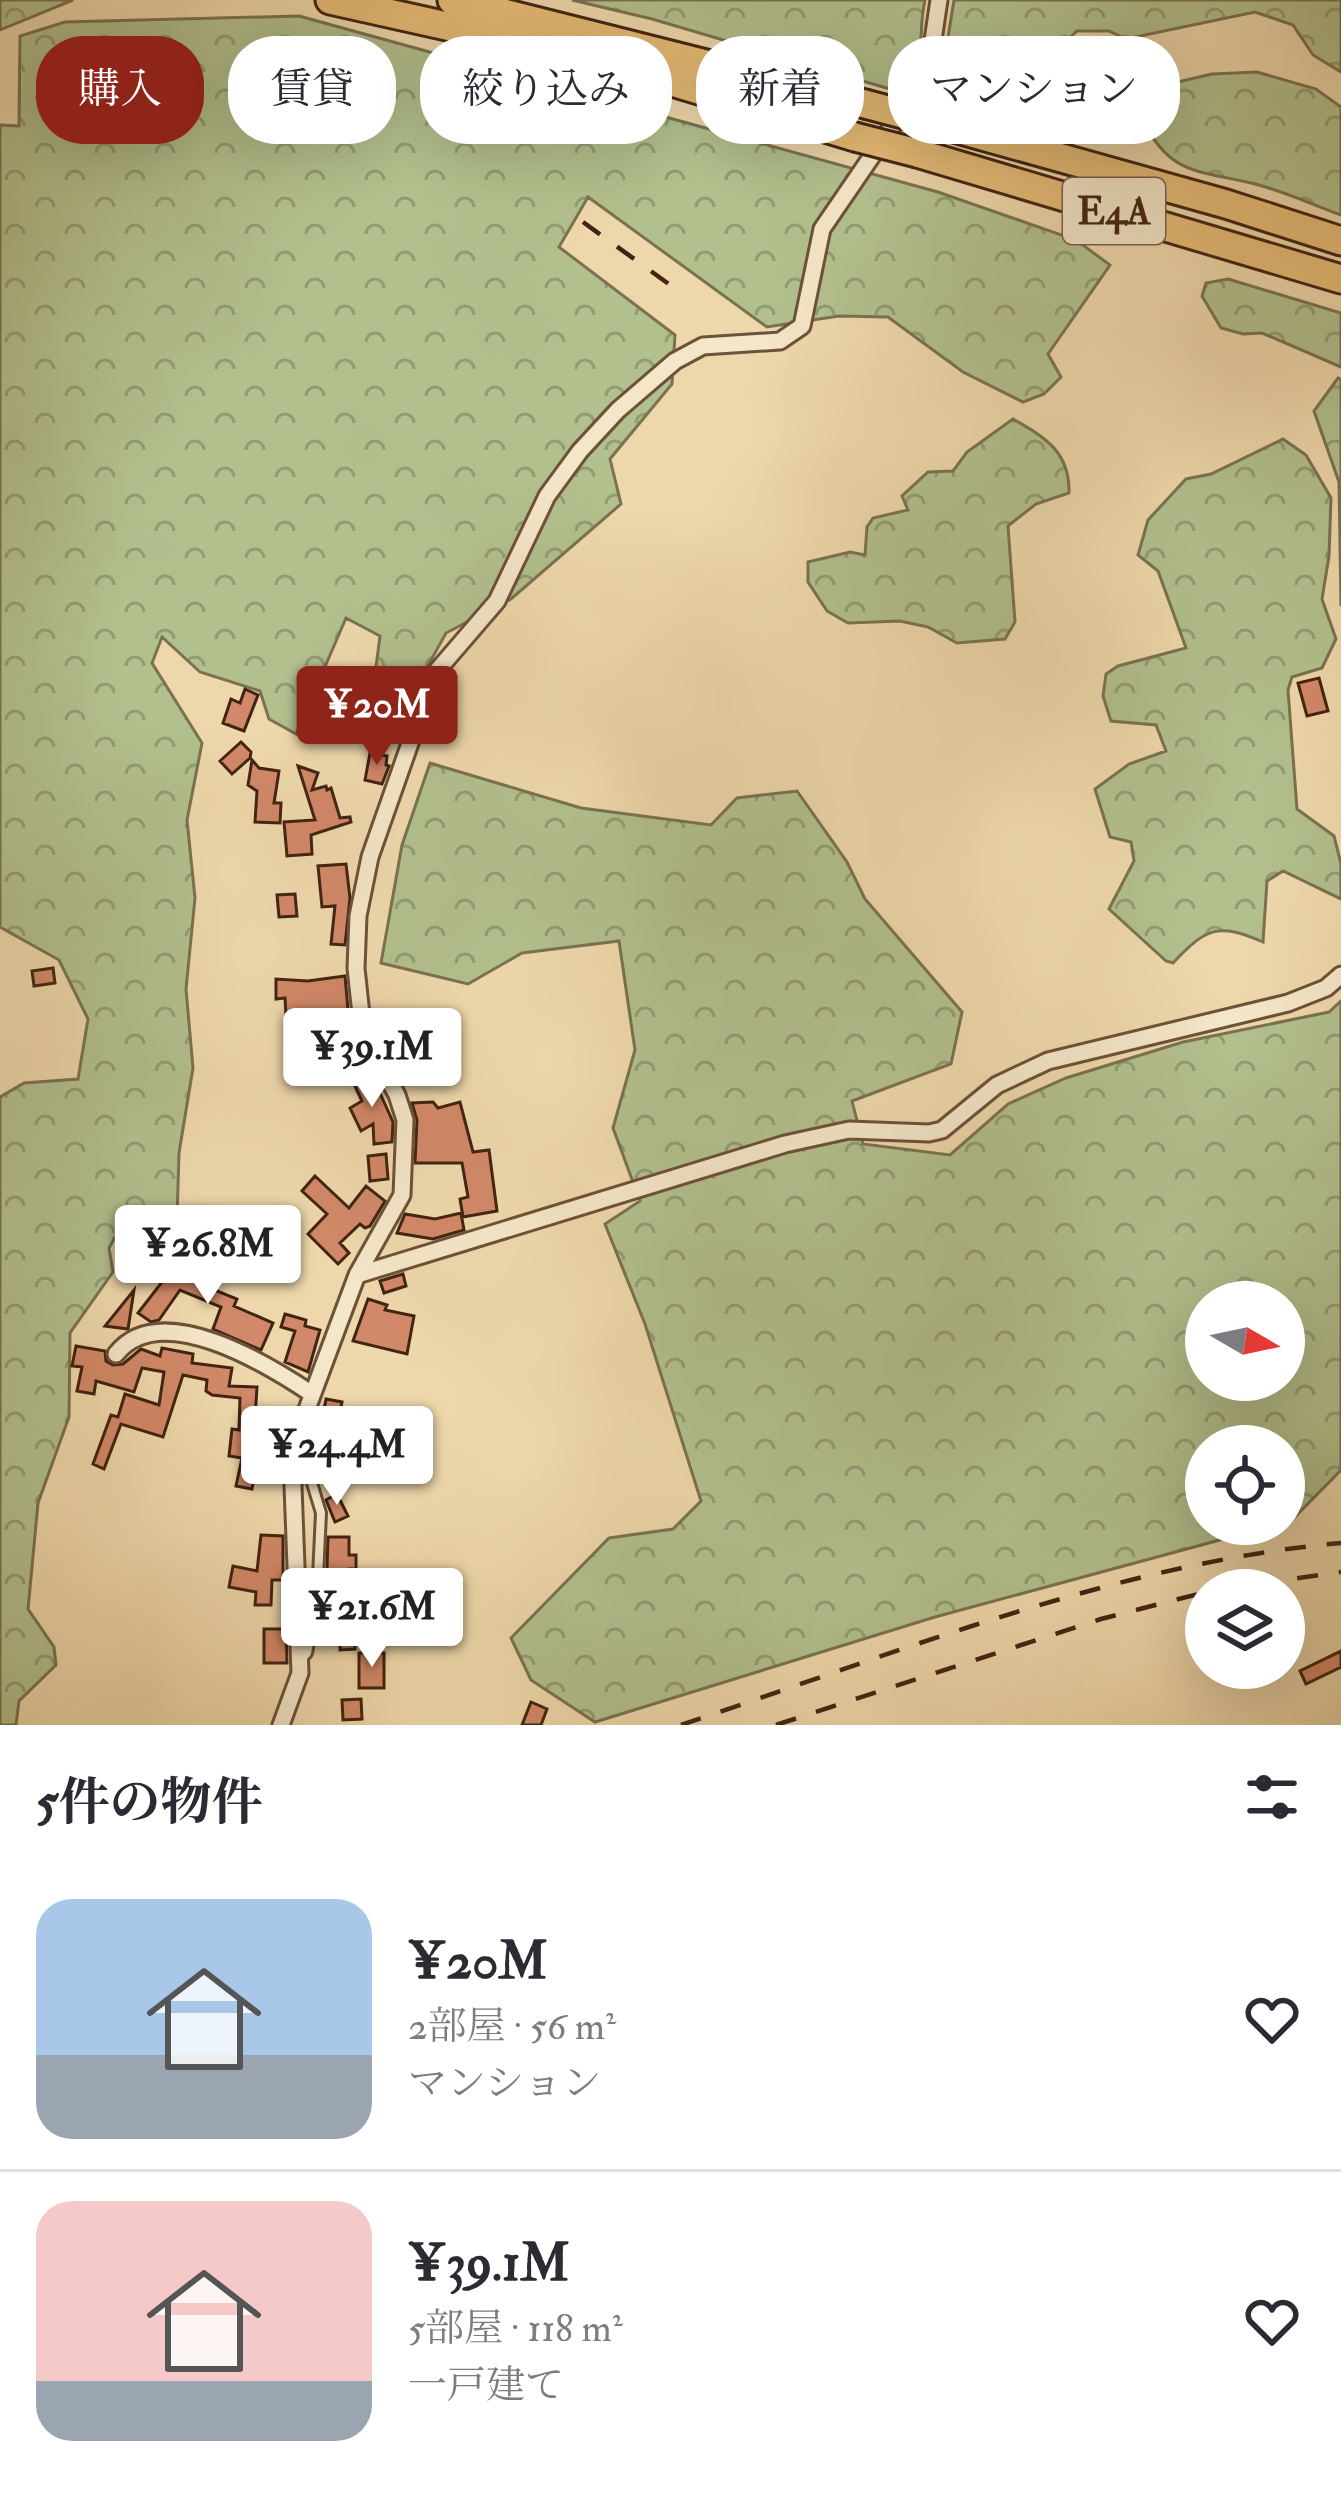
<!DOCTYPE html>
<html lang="ja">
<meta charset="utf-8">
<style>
:root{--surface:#fff;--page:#f2f2f3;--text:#2b2b33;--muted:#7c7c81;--line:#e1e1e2;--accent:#8f2418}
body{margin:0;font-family:"IM FELL Double Pica","Noto Serif JP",serif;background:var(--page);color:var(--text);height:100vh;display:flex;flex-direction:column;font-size:45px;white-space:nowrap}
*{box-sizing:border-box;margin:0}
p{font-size:39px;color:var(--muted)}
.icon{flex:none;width:66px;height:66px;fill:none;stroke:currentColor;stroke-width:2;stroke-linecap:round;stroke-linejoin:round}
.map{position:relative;height:1725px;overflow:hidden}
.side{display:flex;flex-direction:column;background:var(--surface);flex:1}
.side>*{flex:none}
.guide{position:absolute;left:36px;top:36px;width:1269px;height:108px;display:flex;gap:24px}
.needle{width:78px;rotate:99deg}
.fabs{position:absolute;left:1185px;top:1281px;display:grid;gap:24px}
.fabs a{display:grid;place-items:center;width:120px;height:120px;border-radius:50%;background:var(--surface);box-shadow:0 12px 48px #0002;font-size:60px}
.price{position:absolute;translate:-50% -102px;padding:0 27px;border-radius:12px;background:#fff;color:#222;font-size:39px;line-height:78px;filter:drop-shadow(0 3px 6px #0008)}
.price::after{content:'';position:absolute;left:50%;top:72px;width:36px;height:27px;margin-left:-18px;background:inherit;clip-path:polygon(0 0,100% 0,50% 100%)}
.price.on{background:var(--accent);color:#fff}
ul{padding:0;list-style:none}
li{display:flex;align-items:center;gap:36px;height:300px;padding:0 36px}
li+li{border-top:3px solid var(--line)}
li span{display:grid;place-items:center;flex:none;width:336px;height:240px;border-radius:36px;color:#555}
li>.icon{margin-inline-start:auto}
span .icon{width:144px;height:144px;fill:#fffc;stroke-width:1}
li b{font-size:51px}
h2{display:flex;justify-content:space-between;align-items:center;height:144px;padding:0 36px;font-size:51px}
.pill{padding:0 42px;border-radius:48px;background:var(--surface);box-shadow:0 12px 48px #0002;font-size:42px;line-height:108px}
.pill.on{background:var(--accent);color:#fff}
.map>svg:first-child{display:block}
.forest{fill:url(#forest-crowns);stroke:#7a7250;stroke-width:3;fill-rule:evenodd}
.building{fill:#d28969;stroke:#422412;stroke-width:3}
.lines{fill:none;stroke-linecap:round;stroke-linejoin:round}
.lane-casing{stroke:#6d5138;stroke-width:14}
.street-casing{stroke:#6d5138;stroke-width:21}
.highway-casing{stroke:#422412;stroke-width:33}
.lane{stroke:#f4e6c8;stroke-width:8}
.street{stroke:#f4e6c8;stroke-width:15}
.highway{stroke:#e7bc76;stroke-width:27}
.rail{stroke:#422412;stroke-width:4.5;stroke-dasharray:21 21;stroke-linecap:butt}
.highway-bridge-casing{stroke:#422412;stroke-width:33;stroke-linecap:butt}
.highway-bridge{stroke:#e7bc76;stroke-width:27}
.labels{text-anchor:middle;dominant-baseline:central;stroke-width:9;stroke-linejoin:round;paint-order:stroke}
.shield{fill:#f4e6c8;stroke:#775e49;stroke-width:3}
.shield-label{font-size:39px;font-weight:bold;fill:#422412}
</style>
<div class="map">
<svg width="1341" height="1725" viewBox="0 0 1341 1725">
<defs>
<pattern id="forest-crowns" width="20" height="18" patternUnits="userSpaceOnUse" patternTransform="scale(3)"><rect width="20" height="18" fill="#b2c08e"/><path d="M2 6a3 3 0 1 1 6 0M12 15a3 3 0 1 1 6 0" fill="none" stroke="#929c73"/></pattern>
</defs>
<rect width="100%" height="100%" fill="#eed8ab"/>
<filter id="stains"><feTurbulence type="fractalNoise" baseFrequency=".00167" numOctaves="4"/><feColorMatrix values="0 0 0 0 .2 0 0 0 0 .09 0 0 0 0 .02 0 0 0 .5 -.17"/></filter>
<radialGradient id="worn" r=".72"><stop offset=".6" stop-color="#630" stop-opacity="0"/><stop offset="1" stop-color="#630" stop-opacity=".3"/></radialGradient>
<path class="forest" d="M0 0H73L0 30Z
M572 0H925C916 41 930 55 900 92L652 19Z
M954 0H1341V72L1313 55 1293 25 1255 12 1126 39 1109 31H1077L1056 51 996 62 969 71 945 56Z
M299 16 938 192 1076 240 1110 265 1048 354 1061 377 1044 394 1023 402 963 372 888 317 839 316 767 327 588 197 559 247 675 335 672 384 610 459 621 504 511 599 446 633 400 716 372 698 380 636 346 618 296 734 269 719 260 691 200 672 162 637 152 663 202 743 187 820 195 898 186 989 193 1068 179 1153 177 1219 115 1237 109 1248 113 1272 70 1333 69 1417 38 1503 28 1609 54 1647 56 1665 19 1701 16 1725H0V1097L24 1083 78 1079 88 1019 59 960 0 927V125L19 126 20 36 65 22Z
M1257 72 1316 89 1341 107V215C1311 204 1281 190 1251 183 1196 170 1170 175 1142 119L1156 87 1212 74Z
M1228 279 1341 313V367L1262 333 1243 334 1221 328 1202 296 1206 283Z
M1338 378 1341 379V606L1339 482 1314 411Z
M1013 419C1045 437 1070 452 1069 493L1036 504 1008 526 1015 622 1005 639 957 643 928 627 900 621 848 623 827 611 808 582V562L850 552 865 555 867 527 873 518 908 510 902 496 928 472 953 471 967 452Z
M1283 439 1306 455 1331 498 1329 556 1322 599 1336 639 1322 668 1292 677 1288 690 1297 809 1334 836 1341 864V899L1283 871 1267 881 1263 942C1218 922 1206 928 1173 963L1166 961 1109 909 1134 861 1131 842 1110 837 1095 789 1129 764 1166 751 1156 725 1111 721 1103 696 1106 674 1118 666 1186 648 1158 571 1138 555 1148 520 1186 479 1211 474Z
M430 763 581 808 711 825 737 798 797 791 847 862 865 899 962 1012 951 1064 852 1101 863 1144 950 1155 1008 1104 1066 1078 1183 1042 1329 1012 1341 1001V1470L1291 1521 1284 1523V1446H1206V1524H1279L935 1617 595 1722 531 1680 511 1638 609 1538 673 1529 701 1501 645 1324 605 1224 640 1201 613 1128 635 1050 619 941 522 953 468 984 381 963 402 845ZM1206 1302H1284V1380H1206Z"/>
<path class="building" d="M1319 678 1328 711 1307 716 1298 683Z
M245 689 258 695 244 731 223 723 231 699 240 703Z
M241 742 251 752 250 758 232 774 220 761Z
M370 753 387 756 386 765 389 766 382 784 365 780Z
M252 760 259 768 279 771 274 803H281L280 823 255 822 257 791 248 785Z
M298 766 318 773 312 790 326 786 327 790 331 788 340 818 350 817 351 822 311 835 312 854 287 856 284 822 315 820Z
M346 864 350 898 345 945 331 944 335 906 322 907 318 866Z
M295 894 297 916 279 917 277 895Z
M53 968 55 983 34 986 32 971Z
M345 976 348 1010 286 1016 285 998 276 999V979L308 981Z
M370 1071 393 1122 392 1142 374 1144 373 1124 361 1131 350 1108 362 1101 352 1080Z
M433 1102 438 1108 460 1102 473 1152 489 1150 497 1211 463 1217 460 1199 468 1197 462 1163H415L417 1120 412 1103Z
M386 1154 388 1179 370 1181 368 1156Z
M315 1176 349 1208 366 1186 385 1201 370 1226 365 1228 360 1224 340 1243 349 1253 338 1264 308 1234 327 1214 302 1191Z
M461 1213 464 1230 433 1239 397 1233 405 1214 435 1219Z
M176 1264 211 1278 207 1287 237 1299 234 1306 273 1323 261 1350 213 1329 221 1307 180 1290 159 1320 151 1322 138 1313Z
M403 1274 406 1286 384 1293 380 1281Z
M134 1290 128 1329 105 1326Z
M368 1299 387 1305 385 1310 414 1316 407 1354 353 1341Z
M285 1314 306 1320 305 1326 320 1330 308 1372 285 1362 295 1331 281 1327Z
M76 1346 105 1351 106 1361 113 1365 123 1364 141 1349 160 1356 162 1348 193 1354 192 1363 232 1368 229 1386 257 1387 254 1434 285 1436 282 1479 254 1478 252 1489 236 1486 242 1458 229 1456 232 1429 239 1430 240 1398 212 1395 206 1391 207 1380 183 1375 163 1437 121 1424 104 1469 93 1464 111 1415 118 1417 125 1394 159 1405 164 1372 142 1368 134 1392 96 1381 94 1394 77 1391 82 1367 72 1366Z
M326 1399 342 1402 336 1429 321 1425Z
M337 1494 348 1516 335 1522 326 1500Z
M261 1535 283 1536V1580H272L271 1605H255L256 1592 229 1587 233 1566 257 1571Z
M328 1537H349V1555H356V1569H349V1577H340L339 1601H326Z
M334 1619H355V1649L340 1650V1641H334Z
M264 1629H286L287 1663H264Z
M1341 1651V1667L1306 1684 1300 1671Z
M359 1653H384V1688H359Z
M361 1699 362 1719 343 1720 342 1700Z
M531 1702 547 1709 541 1725H522Z"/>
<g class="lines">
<g class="lane-casing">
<path id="lane" d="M300 1438 308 1444 312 1483 321 1513 317 1598 307 1653 301 1660"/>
</g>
<g class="street-casing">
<path id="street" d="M357 1275 785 1144 849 1130 929 1133 942 1130 997 1085 1048 1061 1288 1003 1326 988 1341 975
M116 1354C160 1298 267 1364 312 1394
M281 1725 300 1673 293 1486 297 1436 357 1275 402 1195 405 1120 397 1095 363 1033 356 968 358 916 370 857 427 695 436 672 497 601 547 496 580 451 618 410 675 361 703 346 780 341 802 326 822 229 928 74 939 0"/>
</g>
<g class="highway-casing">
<path id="highway" d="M330 0 599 60 855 137
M452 0 865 104
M929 121 1226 204 1341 241
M917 153 1341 279"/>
</g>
<use href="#lane" class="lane"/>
<use href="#street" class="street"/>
<use href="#highway" class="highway"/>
<path class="rail" d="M583 222 684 295
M1214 1590 1341 1572
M681 1725C891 1655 1121 1562 1341 1543
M776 1725 1101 1619 1206 1592"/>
<g class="highway-bridge-casing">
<path id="highway-bridge" d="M865 104 929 121
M855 137 917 153"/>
</g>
<use href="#highway-bridge" class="highway-bridge"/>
</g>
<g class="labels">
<rect class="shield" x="1063" y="178" width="102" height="66" rx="9"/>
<g class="shield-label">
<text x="1114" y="211">E4A</text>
</g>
</g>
<rect width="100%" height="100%" filter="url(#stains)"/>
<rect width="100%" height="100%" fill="url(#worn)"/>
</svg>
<div class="fabs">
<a><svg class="needle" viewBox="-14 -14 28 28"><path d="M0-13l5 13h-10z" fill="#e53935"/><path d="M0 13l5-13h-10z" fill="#7c7c81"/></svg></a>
<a><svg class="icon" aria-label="locate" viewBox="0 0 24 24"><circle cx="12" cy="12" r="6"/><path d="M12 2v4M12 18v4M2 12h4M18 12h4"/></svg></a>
<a><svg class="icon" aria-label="layers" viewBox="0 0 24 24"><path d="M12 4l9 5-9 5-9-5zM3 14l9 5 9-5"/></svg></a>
</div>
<b class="price on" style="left:377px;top:768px">¥20M</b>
<b class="price" style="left:372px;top:1110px">¥39.1M</b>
<b class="price" style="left:208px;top:1307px">¥26.8M</b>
<b class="price" style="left:337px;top:1508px">¥24.4M</b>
<b class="price" style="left:372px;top:1670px">¥21.6M</b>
<div class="guide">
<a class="pill on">購入</a>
<a class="pill">賃貸</a>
<a class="pill">絞り込み</a>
<a class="pill">新着</a>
<a class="pill">マンション</a>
</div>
</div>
<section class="side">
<h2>5件の物件<svg class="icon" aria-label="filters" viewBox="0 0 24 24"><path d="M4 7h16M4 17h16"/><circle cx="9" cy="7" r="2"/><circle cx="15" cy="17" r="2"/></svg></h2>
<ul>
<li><span style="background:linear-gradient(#a9c7e8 65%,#9aa5b1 0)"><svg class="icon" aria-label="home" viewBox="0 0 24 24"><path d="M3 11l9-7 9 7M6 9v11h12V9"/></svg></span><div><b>¥20M</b><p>2部屋 · 56 m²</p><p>マンション</p></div><svg class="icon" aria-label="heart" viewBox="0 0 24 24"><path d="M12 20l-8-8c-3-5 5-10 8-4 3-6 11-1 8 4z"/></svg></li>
<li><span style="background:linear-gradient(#f6c9c9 75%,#9aa5b1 0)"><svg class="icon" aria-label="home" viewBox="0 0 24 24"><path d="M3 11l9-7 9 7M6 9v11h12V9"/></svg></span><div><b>¥39.1M</b><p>5部屋 · 118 m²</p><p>一戸建て</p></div><svg class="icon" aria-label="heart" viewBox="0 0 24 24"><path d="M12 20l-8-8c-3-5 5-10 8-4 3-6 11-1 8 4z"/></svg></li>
</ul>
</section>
